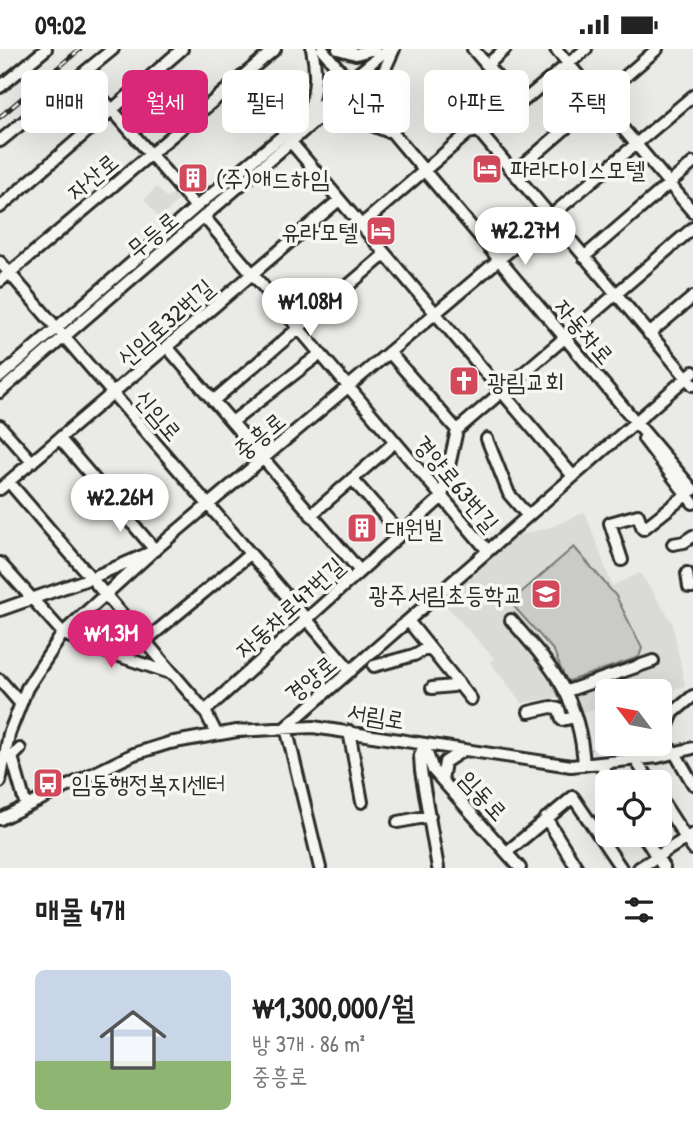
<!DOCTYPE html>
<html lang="ko">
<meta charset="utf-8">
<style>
:root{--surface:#fff;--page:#f6f6f6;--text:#222;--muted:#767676;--line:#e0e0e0;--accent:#db2777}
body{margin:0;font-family:"Patrick Hand","Poor Story",sans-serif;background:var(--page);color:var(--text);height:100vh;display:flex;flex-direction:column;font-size:26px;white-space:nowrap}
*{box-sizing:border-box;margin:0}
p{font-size:23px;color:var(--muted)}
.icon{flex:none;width:38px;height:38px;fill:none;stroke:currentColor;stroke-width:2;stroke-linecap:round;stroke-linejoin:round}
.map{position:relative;height:819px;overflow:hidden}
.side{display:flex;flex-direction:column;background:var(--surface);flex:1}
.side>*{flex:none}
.banner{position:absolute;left:21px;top:21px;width:651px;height:63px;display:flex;gap:14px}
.needle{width:46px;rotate:302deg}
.tools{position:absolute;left:595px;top:630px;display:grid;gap:14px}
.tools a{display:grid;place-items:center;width:77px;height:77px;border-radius:10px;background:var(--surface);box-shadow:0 7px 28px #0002;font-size:35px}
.price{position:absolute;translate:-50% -60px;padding:0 16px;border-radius:24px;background:#fff;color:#222;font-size:23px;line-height:46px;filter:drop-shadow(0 2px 4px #0008)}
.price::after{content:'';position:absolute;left:50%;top:42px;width:21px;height:16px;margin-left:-10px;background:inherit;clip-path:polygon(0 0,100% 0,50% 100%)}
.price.selected{background:var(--accent);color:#fff}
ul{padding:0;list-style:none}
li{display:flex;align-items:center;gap:21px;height:175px;padding:0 35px}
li+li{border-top:2px solid var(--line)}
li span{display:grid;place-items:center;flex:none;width:196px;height:140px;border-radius:10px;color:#555}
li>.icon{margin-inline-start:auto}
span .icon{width:84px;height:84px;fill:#fffc;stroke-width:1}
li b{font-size:30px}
h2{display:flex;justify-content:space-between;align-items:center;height:84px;padding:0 35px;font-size:30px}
.tag{padding:0 24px;border-radius:10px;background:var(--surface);box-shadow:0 7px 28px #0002;font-size:24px;line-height:63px}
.tag.selected{background:var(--accent);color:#fff}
.status{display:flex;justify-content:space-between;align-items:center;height:49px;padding:0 35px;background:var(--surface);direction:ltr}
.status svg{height:19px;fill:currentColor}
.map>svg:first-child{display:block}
.built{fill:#dadad6}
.green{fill:#cacac7;stroke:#7a7a79;stroke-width:2}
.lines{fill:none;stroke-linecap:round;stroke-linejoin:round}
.minor-casing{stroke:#2b2b2b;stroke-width:16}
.minor{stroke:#f6f6f2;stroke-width:10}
.rail-casing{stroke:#2b2b2b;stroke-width:5}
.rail{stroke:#f6f6f2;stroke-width:2.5;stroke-dasharray:8;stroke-linecap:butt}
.labels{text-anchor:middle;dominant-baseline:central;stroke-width:7;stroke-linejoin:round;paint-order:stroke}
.poi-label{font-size:24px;fill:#2b2b2b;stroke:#f6f6f2;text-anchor:start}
.street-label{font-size:24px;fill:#2b2b2b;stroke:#f6f6f2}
</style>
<div class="status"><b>09:02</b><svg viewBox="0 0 49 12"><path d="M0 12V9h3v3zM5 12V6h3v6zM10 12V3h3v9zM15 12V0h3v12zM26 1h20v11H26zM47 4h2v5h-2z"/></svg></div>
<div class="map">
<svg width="693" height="819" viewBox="0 0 693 819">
<rect width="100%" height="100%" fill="#eaeae6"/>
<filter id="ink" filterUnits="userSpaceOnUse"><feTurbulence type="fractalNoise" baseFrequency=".0143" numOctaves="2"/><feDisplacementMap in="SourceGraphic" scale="14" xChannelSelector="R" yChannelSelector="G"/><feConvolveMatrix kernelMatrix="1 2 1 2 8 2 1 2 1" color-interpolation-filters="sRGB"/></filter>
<g filter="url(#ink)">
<path class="built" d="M157 138 167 150 174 144 179 150 160 170 144 150Z
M585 463 612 537 640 524 672 573 685 637 660 644 607 642V658L566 668 562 651 556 648 522 654 490 613 494 609 440 550 506 490 554 477Z"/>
<path class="green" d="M574 498 616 547 642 599 639 608 566 633 554 602 510 553Z"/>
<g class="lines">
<g class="minor-casing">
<path id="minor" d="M322 0 693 441
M338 0 356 5 374 0
M473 0 520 55
M556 0 693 163
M487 16 505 0
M82 26 196 158
M0 38 46 0
M309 62C316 40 317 22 312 0
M316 71 352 68 387 82
M389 75 378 35 394 0
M482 86 693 336
M0 92 113 0
M290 92 572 426
M514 124 657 0
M0 158 182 0
M205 169 488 502
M360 177 468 84 478 82 482 86 586 0
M584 208 693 114
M0 213 351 622
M0 232 275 0
M649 285 693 248
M168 299 360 522
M389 303 457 381
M0 328 196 158 388 0
M0 343 316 71 325 54
M213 352 384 206
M232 373 320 305
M0 377 32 413
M60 390 155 501
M487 390 509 445 527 466
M644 390 693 454
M352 430 401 485
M9 433 205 662 216 684
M0 440 339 151
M311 466 395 393
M673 495 684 493 693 487
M622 511 610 474 638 466 643 480 686 446
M0 514 63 584 86 596 173 625
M687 524 689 538H693
M0 561 91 529 149 504
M511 571C553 619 580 649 584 716
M409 573 471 650
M145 592 250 505
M374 617 414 606 429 598
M0 631 20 654
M432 639 453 637 458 633
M567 642 653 612
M205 662 442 448 457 381 693 179
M529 663 551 658 559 660 562 671 575 668
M673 664 661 692 675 704 693 735
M668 668 693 647
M349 682 362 753
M641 695 635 710 650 733
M424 696 433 721 520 819
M424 696 420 707 421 722 438 819
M20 700 12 708 26 757
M601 715 611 733
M442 731 445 713 462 702
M0 733 9 685 27 639 63 584 151 504 693 47
M660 749 693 800
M546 769 577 819
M0 770 134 705 169 694 237 682 313 678 571 717 658 708 693 699
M398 773 430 767
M643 786 664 819
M507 803 573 748 621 819
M320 819 286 678 693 323
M639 819 693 785"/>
</g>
<use href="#minor" class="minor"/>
<g class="rail-casing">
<path id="rail" d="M0 68 80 0"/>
</g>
<use href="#rail" class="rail"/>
</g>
</g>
<defs>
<g id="hotel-square" transform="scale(1.575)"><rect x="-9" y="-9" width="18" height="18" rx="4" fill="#d1495b" stroke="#f6f6f2"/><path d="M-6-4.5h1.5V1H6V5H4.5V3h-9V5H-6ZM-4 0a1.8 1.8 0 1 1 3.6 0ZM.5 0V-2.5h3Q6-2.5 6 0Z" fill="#fff"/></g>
<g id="building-square" transform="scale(1.575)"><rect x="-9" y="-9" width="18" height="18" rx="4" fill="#d1495b" stroke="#f6f6f2"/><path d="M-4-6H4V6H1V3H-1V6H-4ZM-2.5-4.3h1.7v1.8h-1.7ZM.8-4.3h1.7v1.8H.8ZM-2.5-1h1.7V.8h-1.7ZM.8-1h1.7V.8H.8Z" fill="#fff"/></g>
<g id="church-square" transform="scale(1.575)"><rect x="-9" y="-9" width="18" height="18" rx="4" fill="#d1495b" stroke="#f6f6f2"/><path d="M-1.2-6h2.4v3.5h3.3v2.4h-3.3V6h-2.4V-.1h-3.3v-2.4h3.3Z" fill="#fff"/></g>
<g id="school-square" transform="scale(1.575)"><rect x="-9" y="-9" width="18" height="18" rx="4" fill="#d1495b" stroke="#f6f6f2"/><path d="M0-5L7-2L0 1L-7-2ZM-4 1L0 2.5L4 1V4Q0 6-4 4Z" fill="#fff"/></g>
<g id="bus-square" transform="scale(1.575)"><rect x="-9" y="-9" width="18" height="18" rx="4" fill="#d1495b" stroke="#f6f6f2"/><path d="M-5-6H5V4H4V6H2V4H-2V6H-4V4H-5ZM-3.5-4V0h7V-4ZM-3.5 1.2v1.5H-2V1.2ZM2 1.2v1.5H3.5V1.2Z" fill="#fff"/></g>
</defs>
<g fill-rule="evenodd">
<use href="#hotel-square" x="487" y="120"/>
<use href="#building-square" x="193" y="129"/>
<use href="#hotel-square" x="381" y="182"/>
<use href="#church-square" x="464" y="332"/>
<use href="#building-square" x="362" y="479"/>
<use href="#school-square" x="546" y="545"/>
<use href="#bus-square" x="48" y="734"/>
</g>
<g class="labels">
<g class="poi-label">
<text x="510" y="120">파라다이스모텔</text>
<text x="216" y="129">(주)애드하임</text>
<text x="358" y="182" text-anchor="end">유라모텔</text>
<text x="487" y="332">광림교회</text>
<text x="385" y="479">대원빌</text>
<text x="523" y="545" text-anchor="end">광주서림초등학교</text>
<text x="71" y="734">임동행정복지센터</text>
</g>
<g class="street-label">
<text transform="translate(92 127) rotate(-40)">자산로</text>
<text transform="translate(152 185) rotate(-40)">무등로</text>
<text transform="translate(165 273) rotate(-41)">신임로32번길</text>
<text transform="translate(585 282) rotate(50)">자동차로</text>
<text transform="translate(159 366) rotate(50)">신임로</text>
<text transform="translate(259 386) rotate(-40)">중흥로</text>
<text transform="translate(457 434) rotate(50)">경양로63번길</text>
<text transform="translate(289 558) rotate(-42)">자동차로47번길</text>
<text transform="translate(310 629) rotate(-40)">경양로</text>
<text transform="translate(376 666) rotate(10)">서림로</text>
<text transform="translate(484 746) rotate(48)">임동로</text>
</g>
</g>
</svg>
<div class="tools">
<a><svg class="needle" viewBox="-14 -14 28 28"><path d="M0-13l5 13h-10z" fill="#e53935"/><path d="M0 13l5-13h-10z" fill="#767676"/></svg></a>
<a><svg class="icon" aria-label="locate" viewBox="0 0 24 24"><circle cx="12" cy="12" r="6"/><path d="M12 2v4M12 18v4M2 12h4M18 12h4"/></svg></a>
</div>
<b class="price" style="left:525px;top:218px">₩2.27M</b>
<b class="price" style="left:310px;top:289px">₩1.08M</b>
<b class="price" style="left:120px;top:485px">₩2.26M</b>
<b class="price selected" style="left:111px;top:621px">₩1.3M</b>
<div class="banner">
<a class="tag">매매</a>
<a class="tag selected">월세</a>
<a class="tag">필터</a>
<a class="tag">신규</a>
<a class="tag">아파트</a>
<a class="tag">주택</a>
</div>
</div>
<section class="side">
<h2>매물 4개<svg class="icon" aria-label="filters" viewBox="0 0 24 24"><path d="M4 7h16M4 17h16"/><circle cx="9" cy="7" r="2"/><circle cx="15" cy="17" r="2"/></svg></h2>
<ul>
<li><span style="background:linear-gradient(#c9d6e8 65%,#8fb573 0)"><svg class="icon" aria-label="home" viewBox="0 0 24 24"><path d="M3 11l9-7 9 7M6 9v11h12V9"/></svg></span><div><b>₩1,300,000/월</b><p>방 3개 · 86 m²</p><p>중흥로</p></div></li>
</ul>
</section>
